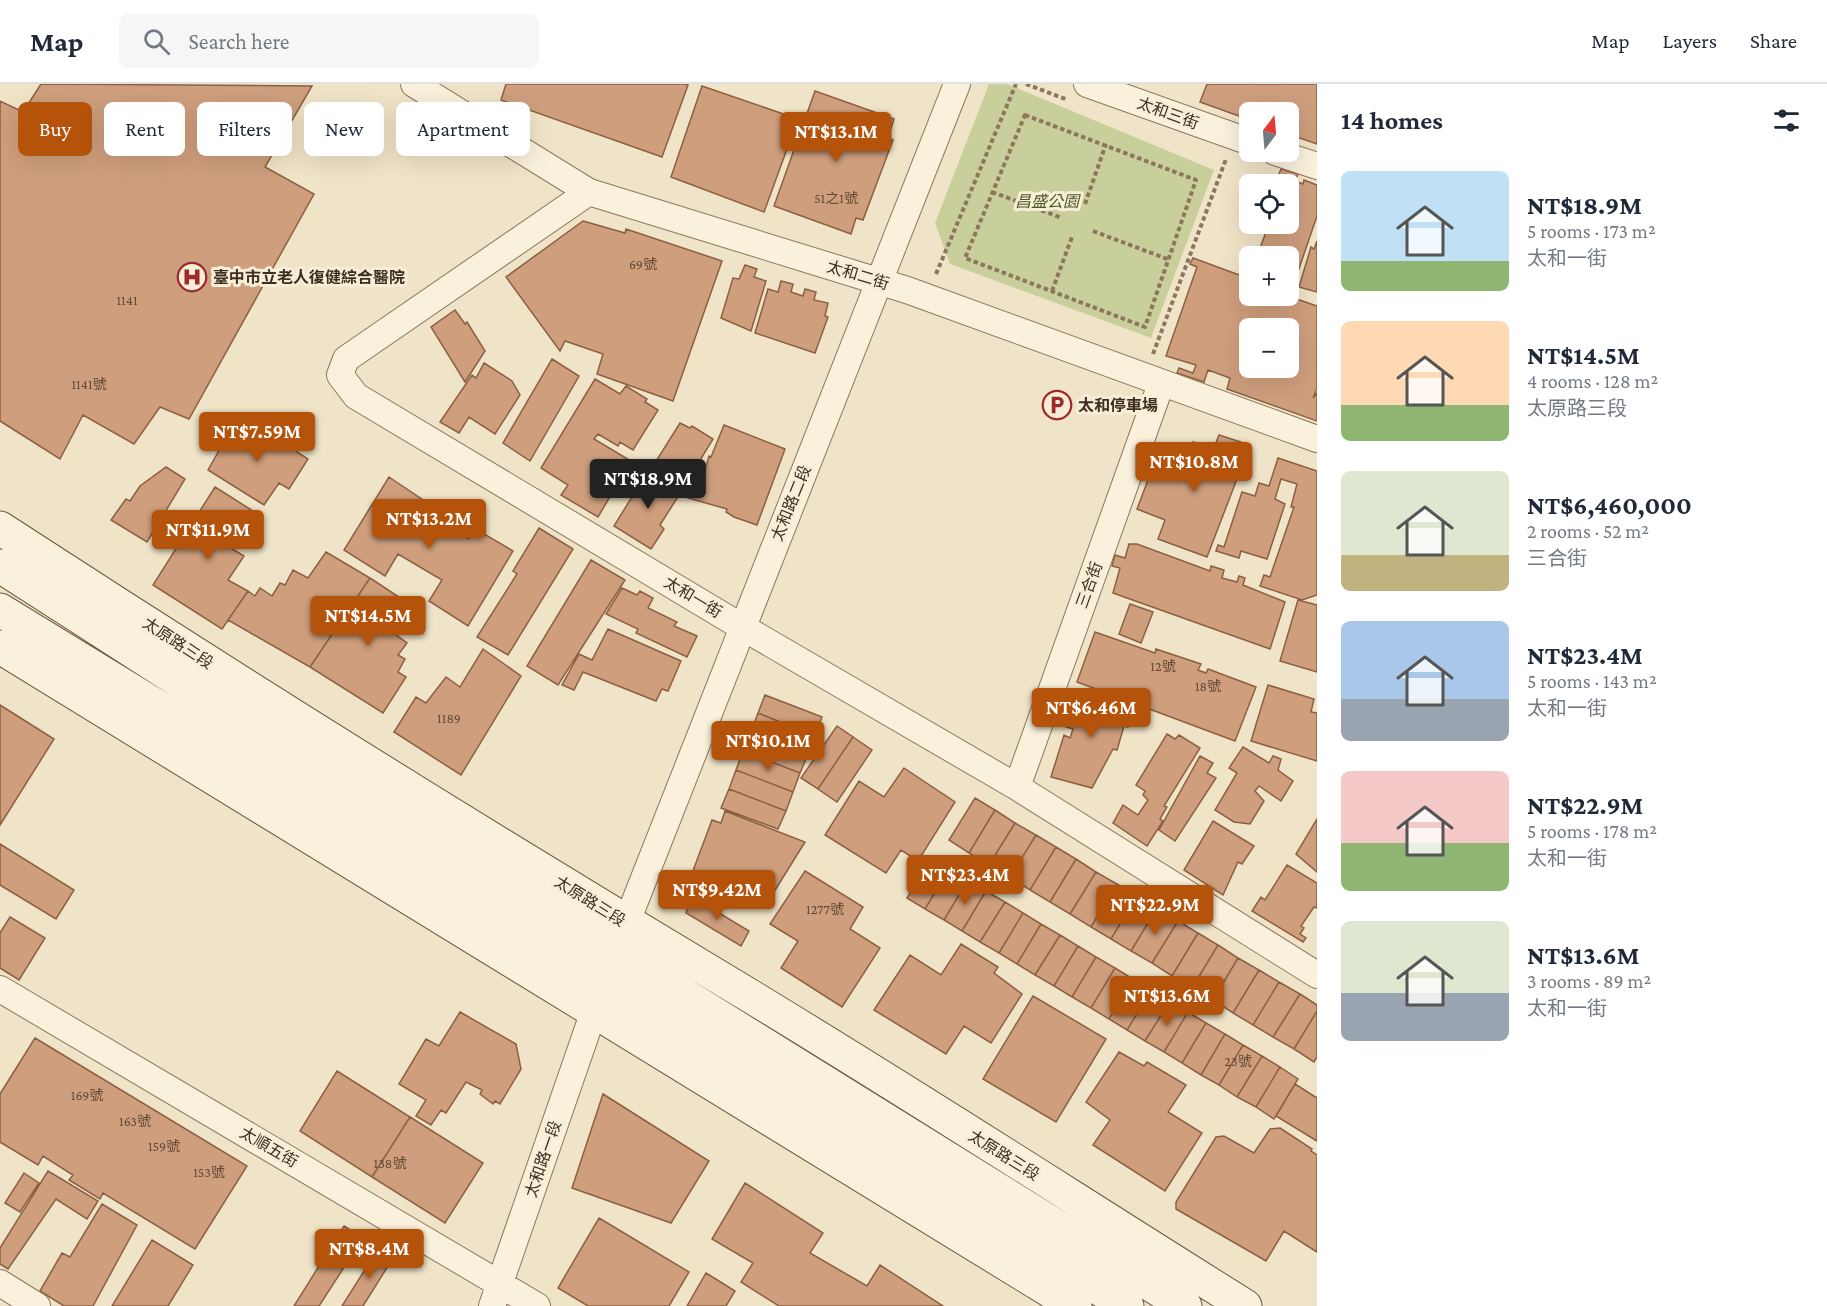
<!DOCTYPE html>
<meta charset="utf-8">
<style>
:root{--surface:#fff;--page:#f6f6f7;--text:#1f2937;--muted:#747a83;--line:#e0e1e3;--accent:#b45309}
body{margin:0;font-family:"Crimson Pro","Noto Sans TC",serif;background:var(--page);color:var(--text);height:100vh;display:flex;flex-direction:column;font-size:22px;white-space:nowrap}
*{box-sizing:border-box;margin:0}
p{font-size:20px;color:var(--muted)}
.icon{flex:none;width:33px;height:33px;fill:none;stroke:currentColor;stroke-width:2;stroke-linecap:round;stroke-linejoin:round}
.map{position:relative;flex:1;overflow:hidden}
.details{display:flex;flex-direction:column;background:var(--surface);width:510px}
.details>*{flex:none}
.hud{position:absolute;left:18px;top:18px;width:570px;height:54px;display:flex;gap:12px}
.needle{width:39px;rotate:16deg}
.buttons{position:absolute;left:1239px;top:18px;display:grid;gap:12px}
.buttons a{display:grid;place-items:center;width:60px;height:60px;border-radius:9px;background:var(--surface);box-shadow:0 6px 24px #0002;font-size:30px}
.price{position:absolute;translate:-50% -51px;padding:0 14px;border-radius:6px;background:var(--accent);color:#fff;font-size:20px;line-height:39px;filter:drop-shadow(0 2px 3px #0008)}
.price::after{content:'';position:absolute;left:50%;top:36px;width:18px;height:14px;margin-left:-9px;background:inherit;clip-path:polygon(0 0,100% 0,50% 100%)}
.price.active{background:#222;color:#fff}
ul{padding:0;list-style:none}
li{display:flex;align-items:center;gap:18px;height:150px;padding:0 24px}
li span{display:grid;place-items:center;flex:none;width:168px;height:120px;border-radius:9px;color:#555}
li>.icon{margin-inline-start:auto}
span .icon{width:72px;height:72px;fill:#fffc;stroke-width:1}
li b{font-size:26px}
h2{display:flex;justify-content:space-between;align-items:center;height:72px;padding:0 24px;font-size:26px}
.pill{padding:0 21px;border-radius:9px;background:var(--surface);box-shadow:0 6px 24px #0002;font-size:21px;line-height:54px}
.pill.active{background:var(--accent);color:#fff}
header{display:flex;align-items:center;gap:36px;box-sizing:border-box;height:84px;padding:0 30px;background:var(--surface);border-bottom:2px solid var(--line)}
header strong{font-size:28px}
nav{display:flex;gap:33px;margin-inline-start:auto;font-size:21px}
.search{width:420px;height:54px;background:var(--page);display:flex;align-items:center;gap:15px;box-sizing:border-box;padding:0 21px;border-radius:9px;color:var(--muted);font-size:22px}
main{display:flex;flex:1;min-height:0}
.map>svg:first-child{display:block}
.green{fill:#c9cf9b}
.building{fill:#cf9f7d;stroke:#8d5f41;stroke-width:1.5;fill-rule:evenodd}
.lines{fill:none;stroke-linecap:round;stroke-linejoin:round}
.street-casing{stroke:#8d765c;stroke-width:28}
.secondary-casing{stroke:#6f573f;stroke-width:35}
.path{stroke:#8d765c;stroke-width:4;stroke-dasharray:4.5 3;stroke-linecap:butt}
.street{stroke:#faf1dc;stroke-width:26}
.secondary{stroke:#faf1dc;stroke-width:33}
.labels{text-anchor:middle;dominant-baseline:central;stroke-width:6;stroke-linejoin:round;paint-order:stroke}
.number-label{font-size:14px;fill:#624a37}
.street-label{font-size:16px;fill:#3d2e20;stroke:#f7eed8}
.park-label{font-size:16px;font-style:italic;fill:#4d5a26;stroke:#f7eed8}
.poi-label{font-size:16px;font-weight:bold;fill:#3d2e20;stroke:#f7eed8;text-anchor:start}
</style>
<header>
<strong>Map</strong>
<div class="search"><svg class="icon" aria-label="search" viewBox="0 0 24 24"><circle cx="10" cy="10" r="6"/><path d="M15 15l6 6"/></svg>Search here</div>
<nav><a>Map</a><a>Layers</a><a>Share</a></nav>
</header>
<main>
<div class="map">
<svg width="1317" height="1222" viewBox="0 0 1317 1222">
<rect width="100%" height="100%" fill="#f0e4c8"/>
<path class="green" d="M989 0H1007L1214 86 1151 254 950 180 935 139Z"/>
<path class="building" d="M41 0 312 2 265 83 314 110 189 335 160 323 134 360 83 331 60 375 0 337V17L23 28Z
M506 0H684L688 1 662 73 501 16Z
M1207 0H1317V60L1288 50V28H1250V36L1200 18Z
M702 2 798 35 764 128 671 93Z
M815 7 894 35 888 54 893 56 863 136 856 134 851 150 774 122Z
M1281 85 1298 90 1295 97 1303 100 1304 96 1317 101V132L1292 205 1288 204V172H1257L1269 140H1288V100H1275Z
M583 137 625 149 626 145 722 177 673 317 597 290 603 270 565 257 560 267 506 193Z
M1317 157V208L1299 203 1311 163 1314 165Z
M1193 174 1242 192 1240 199 1250 202V212H1288L1317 222V304L1313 314 1317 309V337L1227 305 1230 294 1208 286 1204 298 1177 289 1179 284 1193 289 1196 281 1166 272 1197 183 1190 180ZM1250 244H1288V284H1250Z
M745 181 757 185 754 193 766 197 751 247 721 234 733 194 739 195Z
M781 197 793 200 791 208 803 212 805 205 816 208 814 216 828 219 825 232 828 233 815 269 755 249 768 205 778 208Z
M455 226 465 240 467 238 485 267 465 298 431 243Z
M552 275 579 292 530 377 503 359Z
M484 279 512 297 520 311 495 350 469 333 459 349 440 338 472 291 476 294Z
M595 295 620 310 626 302 647 315 645 318 658 326 633 366 620 358 618 362 598 350 594 355 631 377 598 433 561 411 568 401 541 384Z
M235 338 267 356 273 347 299 364 297 368 308 375 289 405 279 399 264 421 208 386Z
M680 339 690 344 692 342 713 355 685 401 653 382Z
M724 341 785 365 757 441 734 433 726 428 727 425 688 414 696 391 703 393 709 372 711 373Z
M1219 351 1250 361 1207 473 1158 455 1165 436 1137 425 1157 372 1184 381 1193 358 1214 364Z
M1278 374 1317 387V511L1302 516 1260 502 1264 491 1270 493 1294 423H1291L1297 400 1281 395 1275 415 1285 420 1267 475 1241 467 1239 474 1216 467 1218 461 1224 463 1242 408 1255 412 1259 399 1269 402Z
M166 383 185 395 147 458 111 436 126 415 130 417 140 402Z
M648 387 681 408 660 441 664 445 651 465 614 442Z
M389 393 429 420 423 428 468 455 474 444 513 467 468 542 429 517 442 496 398 470 385 492 344 466Z
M215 403 253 427 229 463 244 472 228 496 248 507 222 545 153 501Z
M539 444 573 465 508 571 477 553 517 490 513 487Z
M1129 460H1137L1210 487 1211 482 1224 486 1222 494 1237 498 1239 492 1245 494 1243 501 1285 518 1270 565 1113 509 1120 484 1112 482 1115 471 1125 474Z
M326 468 370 494 310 583 228 536 248 507 255 512 260 504 272 512 280 499 285 501 293 486 308 494Z
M591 476 625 496 558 601 527 582Z
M370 494 414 523 395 550 407 559 398 571 405 575 398 588 406 593 383 629 310 583Z
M622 504 637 511 640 507 653 514 648 524 677 538 674 542 697 552 687 573 636 549 638 545 606 530Z
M1298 516 1317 521V588L1280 577Z
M1130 520 1153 528 1141 559 1119 550Z
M608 545 681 577 668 607 662 605 656 617 583 588 574 606 562 601 579 570 592 576Z
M1095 548 1155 569 1156 565 1201 580 1198 586 1206 589 1208 585 1256 603 1235 657 1077 598Z
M483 565 521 592 461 691 394 648 416 613 426 619 446 593 460 603Z
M1268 601 1314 615 1311 628 1317 629V677L1251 657Z
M1082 606 1134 626 1128 643 1124 642 1117 666 1113 665 1092 704 1051 693 1064 651 1070 654 1073 645 1066 643Z
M765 611 822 633 815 652 758 629Z
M0 621 54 655 0 741Z
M758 629 815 652 808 670 751 648Z
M837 642 853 653 818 705 801 694Z
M751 648 808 670 800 689 743 667Z
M1167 650 1175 655 1179 651 1200 664 1164 722 1167 723 1160 735 1163 737 1147 762 1113 739 1123 721 1138 731 1148 716 1143 711 1145 707 1136 701Z
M853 653 872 666 837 718 818 705Z
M1243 663 1269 679 1273 672 1281 675 1278 686 1293 697 1281 717 1259 702 1255 707 1264 717 1250 740 1234 738 1215 726 1237 689 1229 684Z
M743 667 800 689 793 708 736 686Z
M1200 672 1213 679 1207 689 1216 694 1175 757 1159 746Z
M904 684 955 718 918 777 901 766 886 789 825 751 859 697 884 713Z
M736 686 793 708 786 727 729 705Z
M729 705 786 727 778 745 721 724Z
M975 714 995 726 969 769 949 756Z
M995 726 1015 739 989 781 969 769Z
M725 727 805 758 767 819 743 810 740 815 691 792 712 736 721 739Z
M1317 735V788L1296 770Z
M1213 737 1254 762 1242 780 1238 778 1223 811 1184 786Z
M1015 739 1036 751 1010 793 989 781Z
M1036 751 1056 763 1030 806 1010 793Z
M0 760 74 806 56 835 0 801Z
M1056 763 1076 775 1050 818 1030 806Z
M931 774 949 785 925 825 907 814Z
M1076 775 1096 788 1070 830 1050 818Z
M1287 781 1317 799V824L1314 823 1301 842 1304 844 1300 850 1306 854 1303 858 1252 827 1261 813 1265 816Z
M949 785 968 796 944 836 925 825Z
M805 787 863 823 850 845 880 864 842 923 781 884 798 857 770 840Z
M1096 788 1117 800 1091 843 1070 830Z
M968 796 986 807 962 847 944 836Z
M1117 800 1137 812 1111 855 1091 843Z
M986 807 1005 818 980 858 962 847Z
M691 812 749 847 741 862 686 829Z
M1137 812 1157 824 1131 867 1111 855Z
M1005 818 1023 829 999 869 980 858Z
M1157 824 1178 837 1152 879 1131 867Z
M1023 829 1041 840 1017 880 999 869Z
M10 833 45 854 19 896 0 884V849Z
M1178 837 1198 849 1172 892 1152 879Z
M1041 840 1060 851 1035 891 1017 880Z
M1198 849 1218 861 1192 904 1172 892Z
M1060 851 1078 862 1054 902 1035 891Z
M961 860 998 883 994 889 1022 910 991 959 964 942 946 970 874 926 910 871 941 891Z
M1218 861 1238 874 1213 916 1192 904Z
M1078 862 1096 873 1072 913 1054 902Z
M1096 873 1115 884 1091 924 1072 913Z
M1238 874 1259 886 1233 929 1213 916Z
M1115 884 1133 895 1109 935 1091 924Z
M1259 886 1279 898 1253 941 1233 929Z
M1133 895 1152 906 1127 946 1109 935Z
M1279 898 1300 910 1273 953 1253 941Z
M1152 906 1170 917 1145 957 1127 946Z
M1300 910 1317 921V927L1294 965 1273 953Z
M1033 912 1106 955 1056 1038 983 995Z
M1170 917 1188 928 1164 968 1145 957Z
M1317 927V973L1314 978 1294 965Z
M460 928 516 960 521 985 500 1020 495 1017 493 1020 480 1010 482 1006 466 998 446 1029 441 1026 431 1041 416 1032 426 1016 399 1000 426 955 439 962Z
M1188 928 1206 939 1182 979 1164 968Z
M1206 939 1225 950 1201 991 1182 979Z
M1225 950 1243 961 1219 1001 1201 991Z
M35 954 247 1082 195 1165 103 1109 100 1115 69 1096 73 1091 43 1072 38 1081 0 1058V1010Z
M1243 961 1262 972 1237 1013 1219 1001Z
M1119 968 1144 982 1147 978 1186 1001 1168 1028 1202 1049 1165 1107 1093 1061 1110 1036 1086 1018Z
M1262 972 1280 983 1256 1023 1237 1013Z
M1280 983 1298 995 1274 1035 1256 1023Z
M337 987 410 1033 372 1093 300 1047Z
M1295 1000 1317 1014V1057L1276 1032Z
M603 1010 709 1077 671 1139 572 1104Z
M410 1033 483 1079 445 1139 372 1093Z
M1280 1044 1312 1065 1311 1067 1317 1071V1168L1284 1147 1266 1177 1176 1125V1118L1216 1053 1224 1052 1254 1069 1270 1045Z
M48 1087 98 1117 87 1135 56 1115 8 1185 0 1180V1164Z
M24 1089 39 1099 20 1128 5 1119Z
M745 1099 823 1149 810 1169 867 1202 880 1181 943 1222H779L741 1198 753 1179 712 1155Z
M102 1120 137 1141 93 1222H64L40 1207 62 1169 70 1173Z
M599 1134 689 1188 669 1222H588L558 1204Z
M344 1142 363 1154 319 1222H294Z
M152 1156 193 1181 168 1222H112Z
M378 1165 393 1174 363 1222H342Z
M706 1189 735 1207 726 1222H687Z"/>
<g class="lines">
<g class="street-casing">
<path id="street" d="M414 0 589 108 907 206 1317 355
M1087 0 1250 58
M1275 68 1317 82
M589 108 346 275 340 291 356 312 742 543 1017 703 1317 891
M1017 703 1161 300
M626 840 957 0
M0 905 537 1222
M0 1199 37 1222
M492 1222 594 927"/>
</g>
<g class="secondary-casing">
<path id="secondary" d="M0 444C241 601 485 753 732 901 905 1005 1074 1115 1245 1222
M0 482 187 602 1185 1222
M0 526 641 919 1127 1222
M0 563 1075 1222"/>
</g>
<path class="path" d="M1026 0 1068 16
M1025 31 1196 96 1145 243 965 174Z
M992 108 1062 134
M1085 120 1106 60
M1093 147 1170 176
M936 190 1016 0
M1052 207 1072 153
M1153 270 1226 75"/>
<use href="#street" class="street"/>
<use href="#secondary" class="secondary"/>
</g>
<defs>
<g id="hospital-ring" transform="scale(1.5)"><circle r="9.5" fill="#f7eed8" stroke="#9e2a2b" stroke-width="1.5"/><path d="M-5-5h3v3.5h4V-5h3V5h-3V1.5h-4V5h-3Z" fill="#9e2a2b"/></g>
<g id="parking-ring" transform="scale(1.5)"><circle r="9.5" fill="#f7eed8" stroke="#9e2a2b" stroke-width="1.5"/><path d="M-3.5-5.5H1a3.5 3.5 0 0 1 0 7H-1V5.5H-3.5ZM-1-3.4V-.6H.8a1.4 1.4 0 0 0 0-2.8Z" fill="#9e2a2b"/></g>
</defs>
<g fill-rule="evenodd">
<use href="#hospital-ring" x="192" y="193"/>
<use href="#parking-ring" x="1057" y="321"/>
</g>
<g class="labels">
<g class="number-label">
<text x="836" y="114">51之1號</text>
<text x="643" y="180">69號</text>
<text x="127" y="216">1141</text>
<text x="89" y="300">1141號</text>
<text x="1163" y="582">12號</text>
<text x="1208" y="602">18號</text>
<text x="449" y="634">1189</text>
<text x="825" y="825">1277號</text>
<text x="1238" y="977">23號</text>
<text x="87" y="1011">169號</text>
<text x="135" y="1037">163號</text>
<text x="164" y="1062">159號</text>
<text x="390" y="1079">138號</text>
<text x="209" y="1088">153號</text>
</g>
<g class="street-label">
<text transform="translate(1168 29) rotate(20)">太和三街</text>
<text transform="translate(858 191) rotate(17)">太和二街</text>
<text transform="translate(791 419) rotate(-68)">太和路二段</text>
<text transform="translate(1089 501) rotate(-70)">三合街</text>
<text transform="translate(693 513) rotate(31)">太和一街</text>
<text transform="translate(178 559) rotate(33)">太原路三段</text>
<text transform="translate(590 817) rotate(32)">太原路三段</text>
<text transform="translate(269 1063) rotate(30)">太順五街</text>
<text transform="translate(1004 1071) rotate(32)">太原路三段</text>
<text transform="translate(543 1075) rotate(-71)">太和路一段</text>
</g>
<g class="park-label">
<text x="1047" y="117">昌盛公園</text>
</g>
<g class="poi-label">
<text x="213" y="193">臺中市立老人復健綜合醫院</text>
<text x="1078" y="321">太和停車場</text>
</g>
</g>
</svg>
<div class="buttons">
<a><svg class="needle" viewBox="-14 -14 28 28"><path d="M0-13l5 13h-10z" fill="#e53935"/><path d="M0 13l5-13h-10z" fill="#747a83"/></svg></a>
<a><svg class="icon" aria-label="locate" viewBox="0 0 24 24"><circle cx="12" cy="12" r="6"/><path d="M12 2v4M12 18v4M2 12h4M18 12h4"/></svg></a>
<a>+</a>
<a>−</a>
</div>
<b class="price" style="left:836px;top:79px">NT$13.1M</b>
<b class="price" style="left:257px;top:379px">NT$7.59M</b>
<b class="price" style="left:1194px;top:409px">NT$10.8M</b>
<b class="price active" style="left:648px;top:426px">NT$18.9M</b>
<b class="price" style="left:429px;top:466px">NT$13.2M</b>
<b class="price" style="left:208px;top:477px">NT$11.9M</b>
<b class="price" style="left:368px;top:563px">NT$14.5M</b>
<b class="price" style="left:1091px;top:655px">NT$6.46M</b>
<b class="price" style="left:768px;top:688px">NT$10.1M</b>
<b class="price" style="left:965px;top:822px">NT$23.4M</b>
<b class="price" style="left:717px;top:837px">NT$9.42M</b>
<b class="price" style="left:1155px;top:852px">NT$22.9M</b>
<b class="price" style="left:1167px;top:943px">NT$13.6M</b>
<b class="price" style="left:369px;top:1196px">NT$8.4M</b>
<div class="hud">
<a class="pill active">Buy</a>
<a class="pill">Rent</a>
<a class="pill">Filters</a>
<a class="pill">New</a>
<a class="pill">Apartment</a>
</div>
</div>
<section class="details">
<h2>14 homes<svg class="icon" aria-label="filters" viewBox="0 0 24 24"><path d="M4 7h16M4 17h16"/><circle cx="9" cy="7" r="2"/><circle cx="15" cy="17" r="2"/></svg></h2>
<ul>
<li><span style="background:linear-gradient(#bfe0f5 75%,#8fb573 0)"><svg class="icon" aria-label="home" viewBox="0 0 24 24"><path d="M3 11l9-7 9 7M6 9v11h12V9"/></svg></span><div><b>NT$18.9M</b><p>5 rooms · 173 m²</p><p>太和一街</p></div></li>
<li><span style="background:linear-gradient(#ffd9b3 70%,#8fb573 0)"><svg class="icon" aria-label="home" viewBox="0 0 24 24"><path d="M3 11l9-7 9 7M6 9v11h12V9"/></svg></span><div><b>NT$14.5M</b><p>4 rooms · 128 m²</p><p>太原路三段</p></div></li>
<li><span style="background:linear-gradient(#dfe7d0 70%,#c2b280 0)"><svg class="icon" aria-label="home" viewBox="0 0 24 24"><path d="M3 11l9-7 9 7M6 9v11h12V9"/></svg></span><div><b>NT$6,460,000</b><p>2 rooms · 52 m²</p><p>三合街</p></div></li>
<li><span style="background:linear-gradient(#a9c7e8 65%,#9aa5b1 0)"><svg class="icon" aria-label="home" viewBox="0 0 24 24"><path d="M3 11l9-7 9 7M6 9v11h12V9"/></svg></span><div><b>NT$23.4M</b><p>5 rooms · 143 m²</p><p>太和一街</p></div></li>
<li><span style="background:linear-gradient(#f6c9c9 60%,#8fb573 0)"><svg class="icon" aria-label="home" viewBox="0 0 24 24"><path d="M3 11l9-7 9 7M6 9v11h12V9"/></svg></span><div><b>NT$22.9M</b><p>5 rooms · 178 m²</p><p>太和一街</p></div></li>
<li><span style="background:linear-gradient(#dfe7d0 60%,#9aa5b1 0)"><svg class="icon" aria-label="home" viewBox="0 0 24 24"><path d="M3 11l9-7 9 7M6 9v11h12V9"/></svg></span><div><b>NT$13.6M</b><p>3 rooms · 89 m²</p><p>太和一街</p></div></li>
</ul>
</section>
</main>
